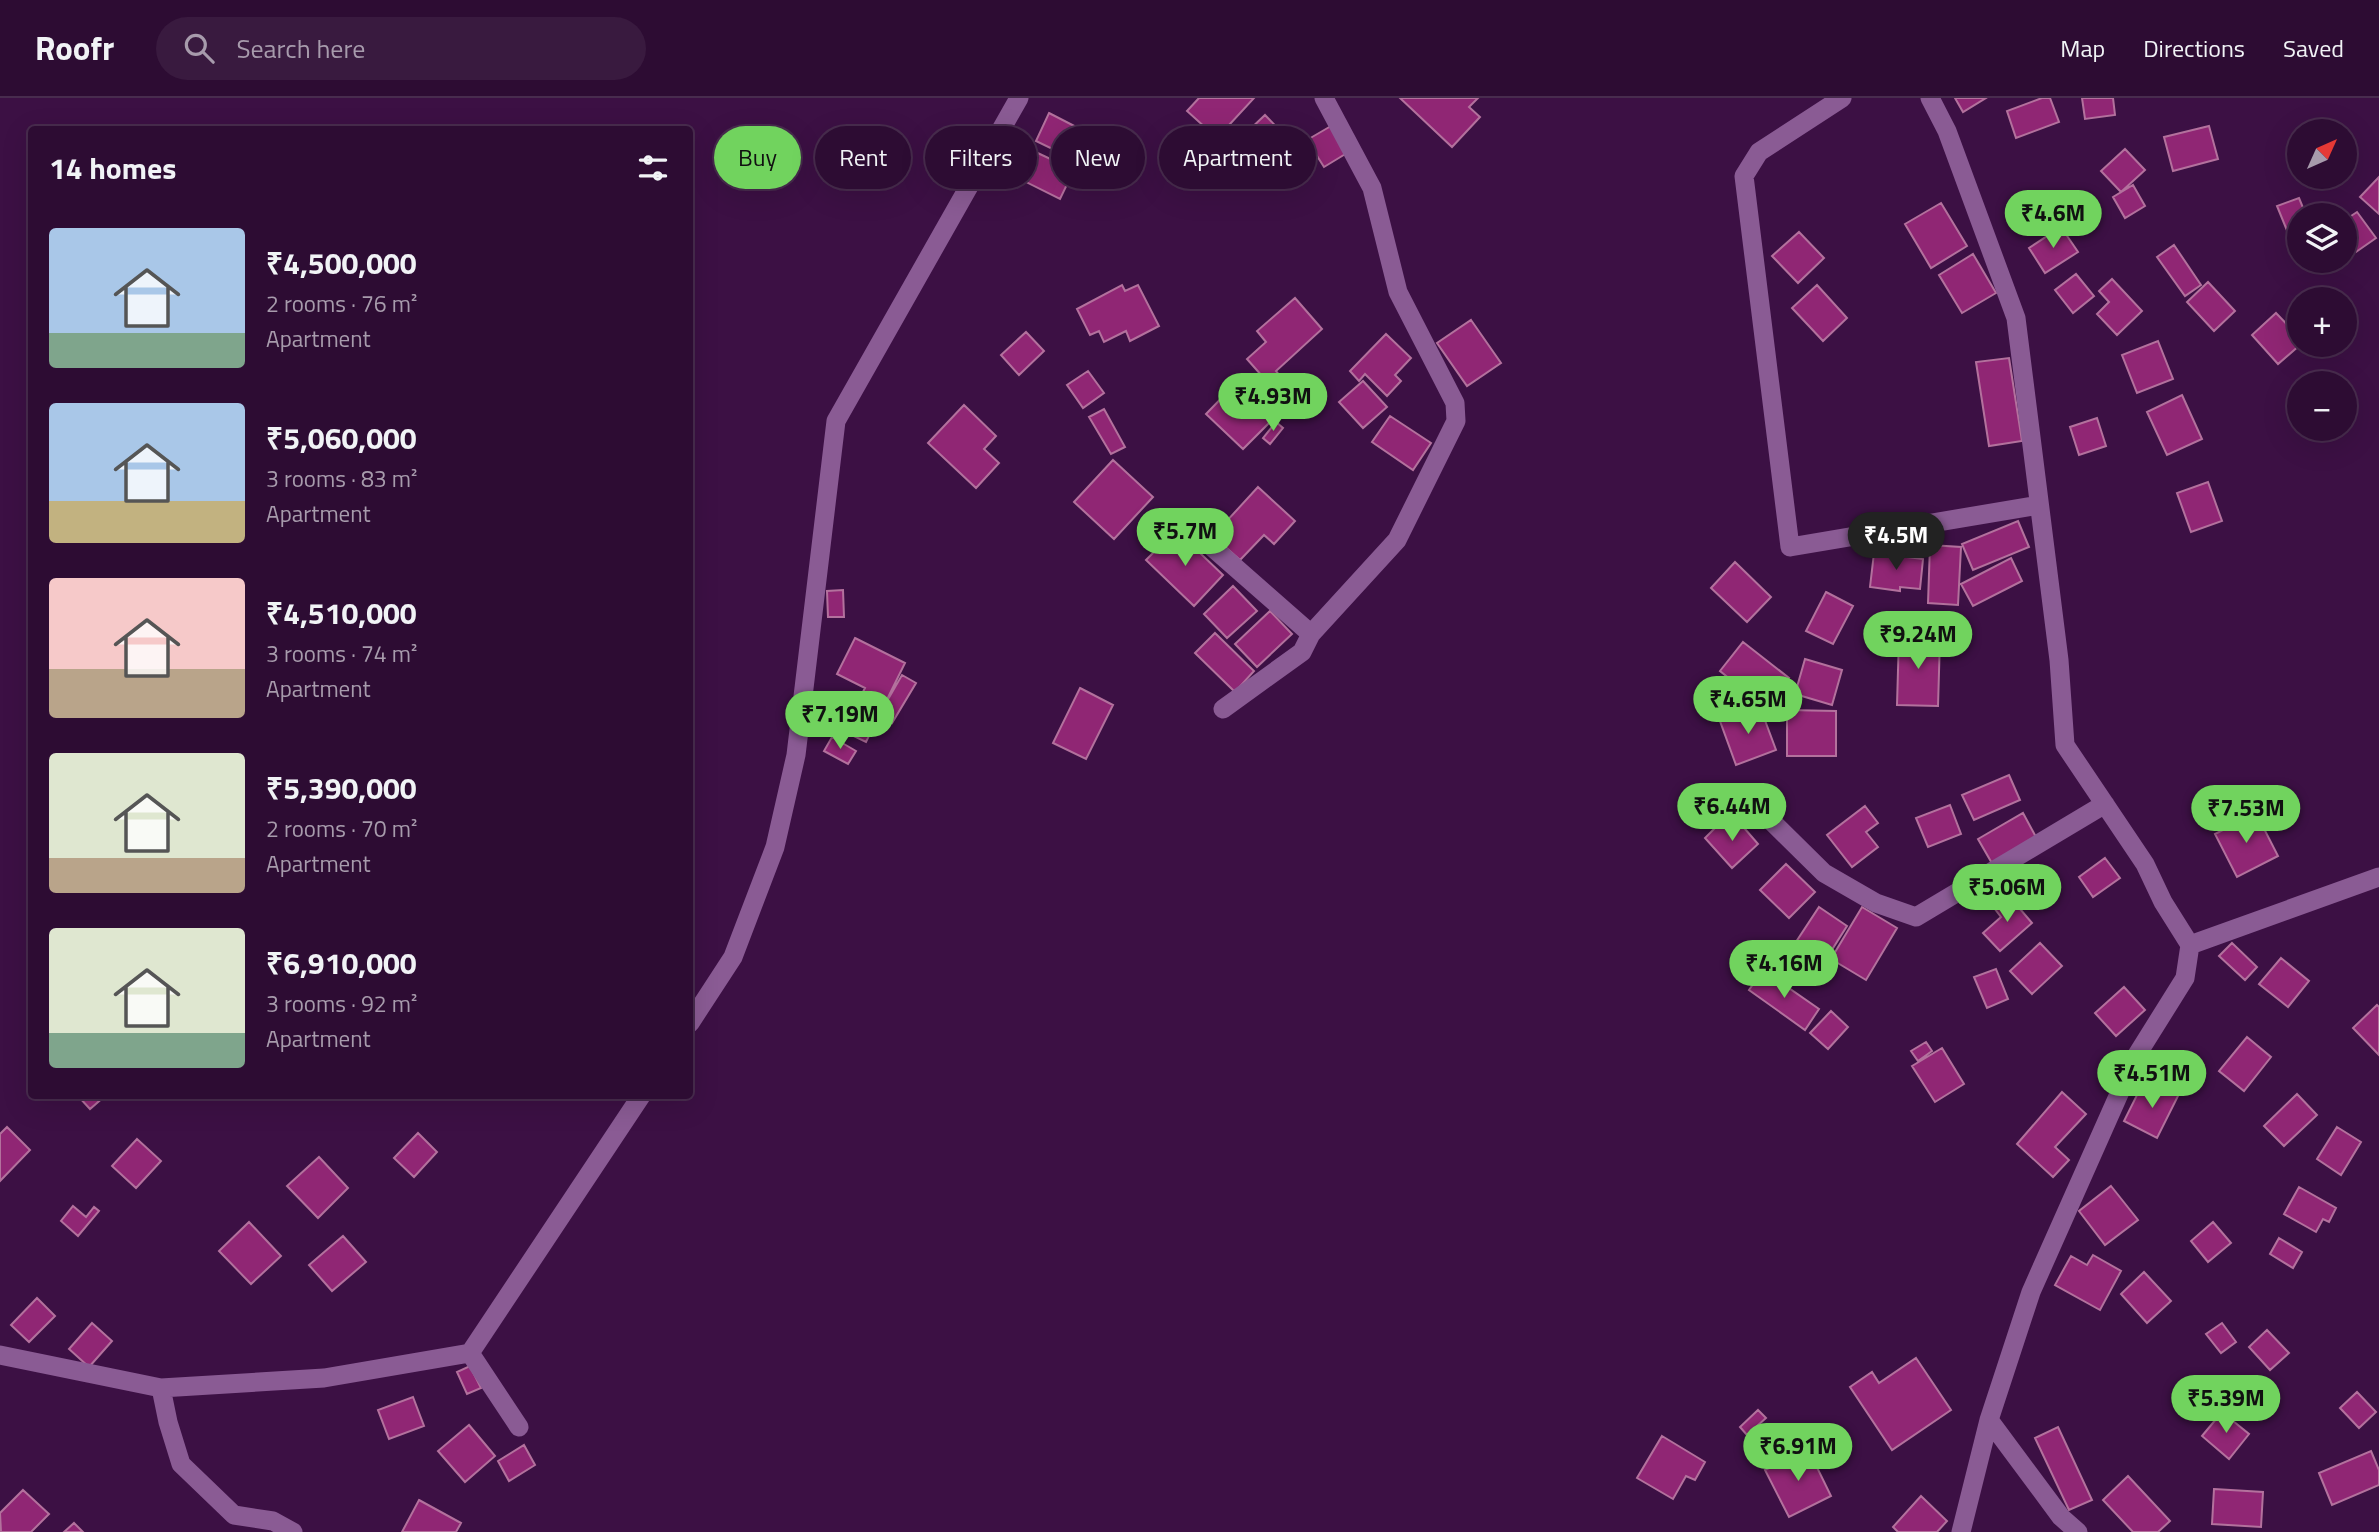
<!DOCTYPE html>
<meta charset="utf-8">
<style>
:root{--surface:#2d0c33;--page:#391a3f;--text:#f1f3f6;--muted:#a79bac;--line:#482c4e;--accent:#71d35e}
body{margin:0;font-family:"Titillium Web",sans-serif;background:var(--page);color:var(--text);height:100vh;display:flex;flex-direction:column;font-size:26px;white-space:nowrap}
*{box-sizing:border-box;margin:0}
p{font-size:23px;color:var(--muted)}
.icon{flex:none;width:38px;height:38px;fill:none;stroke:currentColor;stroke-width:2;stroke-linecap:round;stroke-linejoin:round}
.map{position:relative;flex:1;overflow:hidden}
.panel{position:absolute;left:28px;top:28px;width:665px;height:973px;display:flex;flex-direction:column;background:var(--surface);border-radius:7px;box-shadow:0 7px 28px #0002,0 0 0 2px var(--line)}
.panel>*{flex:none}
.banner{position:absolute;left:714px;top:28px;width:665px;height:63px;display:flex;gap:14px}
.needle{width:46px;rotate:45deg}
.controls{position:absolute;left:2287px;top:21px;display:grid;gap:14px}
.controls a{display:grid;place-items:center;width:70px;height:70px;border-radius:50%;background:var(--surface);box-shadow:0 7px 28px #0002,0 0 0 2px var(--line);font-size:35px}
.price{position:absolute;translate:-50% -60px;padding:0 16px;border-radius:24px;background:var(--accent);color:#111;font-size:23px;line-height:46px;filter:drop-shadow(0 2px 4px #0008)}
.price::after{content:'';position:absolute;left:50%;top:42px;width:21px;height:16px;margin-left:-10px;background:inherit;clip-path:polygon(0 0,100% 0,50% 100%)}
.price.active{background:#222;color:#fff}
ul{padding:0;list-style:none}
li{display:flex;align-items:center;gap:21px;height:175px;padding:0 21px}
li span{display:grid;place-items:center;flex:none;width:196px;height:140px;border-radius:7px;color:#555}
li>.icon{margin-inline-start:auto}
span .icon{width:84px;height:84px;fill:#fffc;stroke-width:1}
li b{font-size:30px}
h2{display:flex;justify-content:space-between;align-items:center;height:84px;padding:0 21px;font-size:30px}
.pill{padding:0 24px;border-radius:32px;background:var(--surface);box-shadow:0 7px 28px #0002,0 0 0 2px var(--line);font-size:24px;line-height:63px}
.pill.active{background:var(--accent);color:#111}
header{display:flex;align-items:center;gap:42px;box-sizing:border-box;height:98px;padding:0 35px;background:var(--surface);border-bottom:2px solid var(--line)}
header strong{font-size:33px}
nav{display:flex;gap:38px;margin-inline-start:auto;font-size:24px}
.search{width:490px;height:63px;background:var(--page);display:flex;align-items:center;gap:18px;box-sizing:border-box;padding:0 24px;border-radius:38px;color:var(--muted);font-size:26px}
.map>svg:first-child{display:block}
.building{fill:#902674;stroke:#b3719d;stroke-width:2}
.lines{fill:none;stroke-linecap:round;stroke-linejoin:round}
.minor{stroke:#8a5b94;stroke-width:19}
</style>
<header>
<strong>Roofr</strong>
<div class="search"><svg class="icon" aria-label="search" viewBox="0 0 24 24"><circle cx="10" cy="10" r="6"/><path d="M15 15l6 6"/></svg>Search here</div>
<nav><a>Map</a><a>Directions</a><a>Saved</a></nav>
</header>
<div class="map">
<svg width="2379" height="1434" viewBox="0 0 2379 1434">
<rect width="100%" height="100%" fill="#3c1044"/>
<path class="building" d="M1199 0H1254L1217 40 1187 13Z
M1400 0H1478L1469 9 1480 19 1452 49Z
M1955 0H1986L1963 14Z
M2042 0H2050L2059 24 2016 40 2007 13Z
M2082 0H2113L2115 17 2085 21Z
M1049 15 1088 35 1075 62 1036 43Z
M1265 17 1295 48 1275 67 1267 59 1248 77 1226 54Z
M1331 28 1347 55 1324 69 1307 42Z
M2209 28 2218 61 2173 73 2164 39Z
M1027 50 1074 72 1060 101 1014 78Z
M2125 51 2145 72 2121 94 2101 73Z
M2379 79V116L2360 99Z
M2133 87 2145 108 2125 120 2113 99Z
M2059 95 2066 124 2030 132 2023 103Z
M2299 100 2306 117H2300V130L2288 135 2277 108Z
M1941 105 1967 148 1931 170 1905 126Z
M2357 114 2376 140 2356 154 2345 140V122Z
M2061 129 2078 154 2045 175 2029 150Z
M1799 134 1824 160 1798 185 1772 158Z
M2174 147 2201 187 2185 198 2157 159Z
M1973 156 1996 195 1962 215 1939 177Z
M2076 176 2094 198 2073 215 2055 192Z
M2112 181 2142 213 2117 237 2097 216 2109 204 2099 193Z
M2208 184 2235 213 2214 233 2187 204Z
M1122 187 1125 193 1138 187 1159 228 1130 243 1126 233 1104 244 1099 233 1090 237 1077 211Z
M1817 187 1847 220 1823 243 1792 210Z
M1295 200 1322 231 1276 273 1280 278 1270 287 1247 261 1266 244 1257 233Z
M2276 215 2300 240V247L2278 266 2252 237Z
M1471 222 1501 265 1467 288 1437 245Z
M1026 234 1044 253 1019 277 1001 257Z
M1386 236 1411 260 1395 277 1401 283 1387 298 1365 276 1359 283 1350 273Z
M2158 243 2173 281 2137 295 2122 257Z
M2009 260 2022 343 1989 348 1976 264Z
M1088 273 1104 295 1083 310 1067 287Z
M1239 282 1276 318 1243 351 1206 316Z
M1363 283 1387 309 1363 330 1339 304Z
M2182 297 2202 341 2167 357 2147 314Z
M964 307 996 338 984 351 999 365 976 390 928 345Z
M1104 311 1125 349 1111 356 1089 319Z
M1390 318 1431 345 1413 372 1372 344Z
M2097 320 2106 348 2079 357 2070 329Z
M1276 324 1283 330 1270 346 1263 340Z
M1113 362 1153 399 1114 441 1074 404Z
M2208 384 2222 423 2191 434 2177 395Z
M1258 389 1295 423 1274 446 1264 437 1240 462 1213 438Z
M2018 423 2029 449 1973 472 1962 446Z
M1176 432 1223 477 1194 508 1146 462Z
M1930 447 1961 449 1958 507 1928 505Z
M1874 455 1923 461 1920 491 1900 489V493L1870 489Z
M2011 460 2022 483 1973 508 1961 486Z
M1735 464 1771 499 1747 524 1711 490Z
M1233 488 1257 513 1227 540 1204 516Z
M843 492 844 519H828L827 493Z
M1826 494 1853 508 1833 546 1806 533Z
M1270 513 1292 536 1257 569 1235 546Z
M1883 523 1897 527 1891 551 1878 548Z
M1215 535 1254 573 1235 594 1195 555Z
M1899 538 1940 540 1938 608 1897 607Z
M855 540 905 565 866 644 841 632 848 618 850 619 865 590 837 576Z
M1743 544 1789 580 1766 610 1720 573Z
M1805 561 1842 572 1832 607 1795 596Z
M902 577 916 585 892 625 879 617Z
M1080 590 1113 607 1086 661 1053 645Z
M1760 609 1776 652 1736 667 1720 623Z
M1787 612 1836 613V658H1787Z
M832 639 856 653 848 666 824 653Z
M2009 677 2020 702 1974 722 1962 697Z
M1950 707 1961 736 1928 749 1916 720Z
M1865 708 1878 725 1866 734 1878 749 1852 769 1827 737Z
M2023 715 2037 741 1993 767 1978 741Z
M2256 715 2278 758 2237 779 2215 736Z
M1739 724 1758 746 1732 770 1705 740 1720 725 1729 734Z
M2105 760 2120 780 2093 799 2079 779Z
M1786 766 1815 794 1789 820 1760 792Z
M2009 798 2032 825 2000 853 1983 835 2001 819 1995 811Z
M1819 809 1847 828 1821 869 1792 850Z
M1862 809 1897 830 1866 882 1831 861Z
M2040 845 2062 868 2032 896 2010 873Z
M2232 845 2257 869 2245 882 2219 858Z
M2281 860 2309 883 2288 909 2259 886Z
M1996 871 2008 901 1987 910 1974 879Z
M1763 872 1819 911 1805 932 1749 892Z
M2124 889 2145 912 2116 938 2095 915Z
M2377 907 2379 909V957L2353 930Z
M1831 913 1848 929 1828 951 1810 935Z
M2247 939 2271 959 2244 993 2219 973Z
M1926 944 1932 953 1918 963 1911 953Z
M1942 950 1964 986 1935 1004 1912 968Z
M2161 987 2179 996 2157 1040 2124 1023 2141 989 2156 997Z
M2062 994 2086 1016 2055 1049 2069 1062 2053 1079 2017 1046Z
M2297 996 2317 1017 2284 1048 2264 1028Z
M78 998H105L90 1011Z
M7 1029 30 1052 0 1083V1036Z
M2337 1029 2361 1044 2341 1077 2317 1061Z
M418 1035 437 1054 414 1079 394 1060Z
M137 1041 161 1063 136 1090 112 1068Z
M319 1059 348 1090 318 1120 287 1088Z
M2111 1088 2138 1122 2105 1147 2079 1113Z
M2299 1089 2336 1110 2329 1124 2323 1121 2316 1134 2284 1116Z
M73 1108 86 1119 94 1109 99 1113 78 1138 61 1123Z
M249 1124 281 1158 251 1186 219 1153Z
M2213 1124 2231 1145 2208 1164 2191 1143Z
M343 1138 366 1164 332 1193 309 1167Z
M2279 1140 2302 1154 2293 1170 2270 1156Z
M2093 1157 2121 1173 2100 1212 2055 1187 2071 1158 2087 1167Z
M2144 1174 2171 1203 2147 1225 2121 1196Z
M37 1200 55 1218 29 1244 11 1227Z
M92 1225 112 1243 89 1269 69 1251Z
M2222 1225 2236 1244 2221 1255 2206 1236Z
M2267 1232 2289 1255 2270 1272 2249 1249Z
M1916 1260 1951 1312 1892 1352 1850 1289 1872 1274 1879 1285Z
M470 1268 481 1290 467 1296 457 1274Z
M2357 1294 2376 1314 2359 1330 2340 1310Z
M413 1299 424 1328 389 1341 378 1312Z
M1758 1312 1766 1320 1747 1337 1740 1329Z
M2222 1314 2249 1336 2229 1361 2202 1338Z
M469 1327 495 1358 465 1384 438 1353Z
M2058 1329 2092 1402 2069 1412 2035 1340Z
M1662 1338 1705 1364 1695 1382 1686 1378 1673 1401 1637 1380Z
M524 1347 535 1367 509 1383 498 1363Z
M1808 1351 1831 1398 1789 1419 1765 1372Z
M2371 1353 2379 1372V1387L2332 1407 2319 1375Z
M2128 1378 2170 1423 2158 1434H2133L2103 1402Z
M2214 1391 2263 1394 2261 1429 2212 1426Z
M23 1392 49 1416 31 1434H1L0 1415Z
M1921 1398 1947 1423 1937 1434H1898L1893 1429Z
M419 1402 461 1425 456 1434H402Z
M74 1425 83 1434H64Z"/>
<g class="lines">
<path class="minor" d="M1842 0 1759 54 1744 78 1790 449 2039 407
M1930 0 1947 33 2016 220 2059 562 2065 647 2145 766 2163 804 2190 847 2185 880 2135 960 2031 1194 1989 1322 1961 1434
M1195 434 1311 536
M1223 611 1302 554 1311 536 1397 442 1456 323 1455 305 1398 194 1372 90 1324 0
M1748 700 1824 775 1876 805 1916 819 2105 706
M2190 847 2379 779
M690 925 733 859 775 749 796 657 836 323 1019 0
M470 1255 519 1329
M0 1257 161 1290 324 1280 470 1255 641 998
M161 1290 168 1324 181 1366 234 1417 273 1423 293 1434
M1989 1322 2061 1419 2078 1434"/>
</g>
</svg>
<div class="controls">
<a><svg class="needle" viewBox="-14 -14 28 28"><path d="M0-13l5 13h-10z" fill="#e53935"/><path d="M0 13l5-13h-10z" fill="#a79bac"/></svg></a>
<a><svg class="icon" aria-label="layers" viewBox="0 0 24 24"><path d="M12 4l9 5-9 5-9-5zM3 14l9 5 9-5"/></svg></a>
<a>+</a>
<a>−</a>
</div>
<b class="price" style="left:2053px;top:152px">₹4.6M</b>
<b class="price" style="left:1273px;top:335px">₹4.93M</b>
<b class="price" style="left:1185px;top:470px">₹5.7M</b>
<b class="price active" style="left:1896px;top:474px">₹4.5M</b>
<b class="price" style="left:1918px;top:573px">₹9.24M</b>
<b class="price" style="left:1748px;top:638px">₹4.65M</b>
<b class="price" style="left:840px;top:653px">₹7.19M</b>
<b class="price" style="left:1732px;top:745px">₹6.44M</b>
<b class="price" style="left:2246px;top:747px">₹7.53M</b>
<b class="price" style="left:2007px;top:826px">₹5.06M</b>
<b class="price" style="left:1784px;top:902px">₹4.16M</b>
<b class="price" style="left:2152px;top:1012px">₹4.51M</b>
<b class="price" style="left:2226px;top:1337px">₹5.39M</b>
<b class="price" style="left:1798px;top:1385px">₹6.91M</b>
<div class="banner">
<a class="pill active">Buy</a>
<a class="pill">Rent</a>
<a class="pill">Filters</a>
<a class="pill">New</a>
<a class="pill">Apartment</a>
</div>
<section class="panel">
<h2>14 homes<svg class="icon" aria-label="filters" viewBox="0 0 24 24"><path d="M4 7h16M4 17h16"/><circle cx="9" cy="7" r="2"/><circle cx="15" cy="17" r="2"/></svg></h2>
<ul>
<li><span style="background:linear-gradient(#a9c7e8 75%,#7fa58c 0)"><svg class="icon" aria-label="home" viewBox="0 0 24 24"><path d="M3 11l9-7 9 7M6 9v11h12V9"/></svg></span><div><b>₹4,500,000</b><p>2 rooms · 76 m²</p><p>Apartment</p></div></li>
<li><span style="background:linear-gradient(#a9c7e8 70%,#c2b280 0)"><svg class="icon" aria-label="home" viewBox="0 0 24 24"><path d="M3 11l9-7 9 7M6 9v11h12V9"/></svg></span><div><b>₹5,060,000</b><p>3 rooms · 83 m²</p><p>Apartment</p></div></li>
<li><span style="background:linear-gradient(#f6c9c9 65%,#b9a48a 0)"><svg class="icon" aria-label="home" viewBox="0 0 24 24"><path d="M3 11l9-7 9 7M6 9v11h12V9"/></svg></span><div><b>₹4,510,000</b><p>3 rooms · 74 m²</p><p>Apartment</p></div></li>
<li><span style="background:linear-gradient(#dfe7d0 75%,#b9a48a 0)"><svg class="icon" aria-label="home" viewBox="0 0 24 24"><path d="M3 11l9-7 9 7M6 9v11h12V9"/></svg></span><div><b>₹5,390,000</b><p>2 rooms · 70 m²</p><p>Apartment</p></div></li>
<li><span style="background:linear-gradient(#dfe7d0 75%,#7fa58c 0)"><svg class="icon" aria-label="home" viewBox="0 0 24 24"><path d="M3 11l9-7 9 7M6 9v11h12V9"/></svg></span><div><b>₹6,910,000</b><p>3 rooms · 92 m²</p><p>Apartment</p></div></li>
</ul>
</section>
</div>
